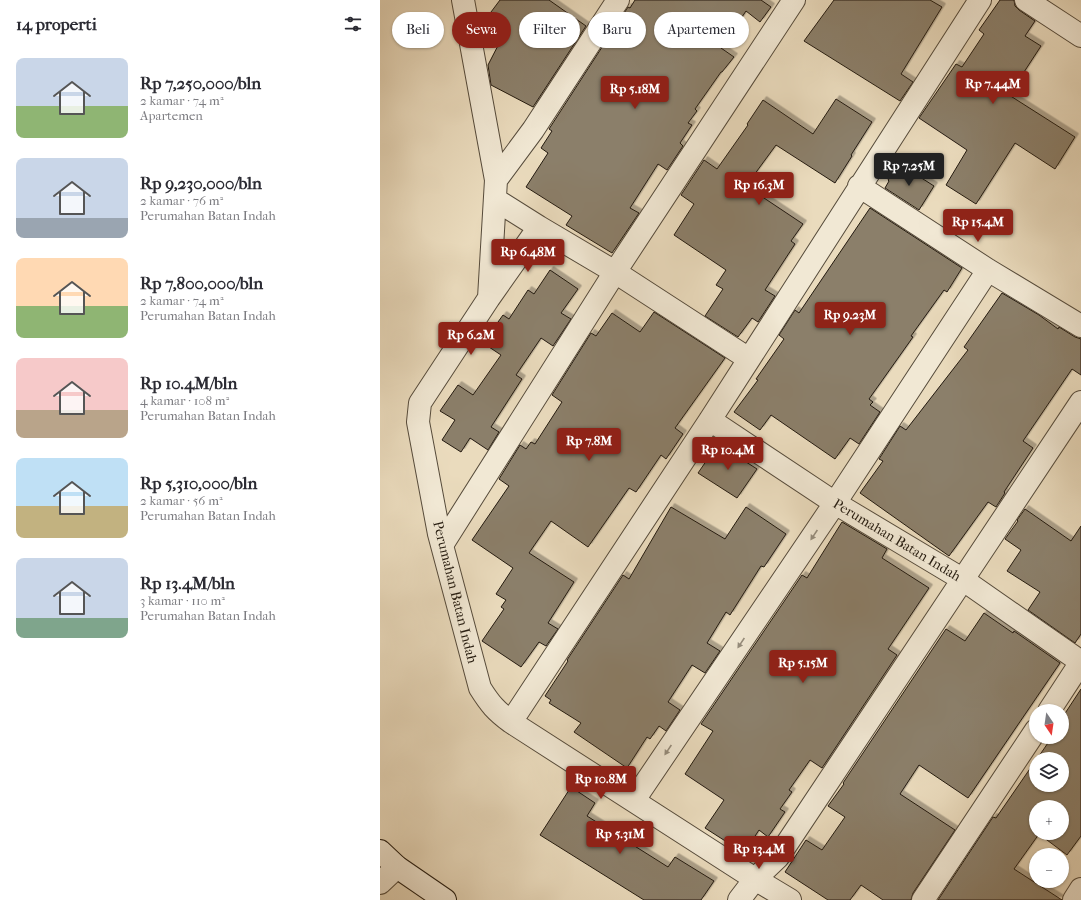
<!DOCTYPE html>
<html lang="id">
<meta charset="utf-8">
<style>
:root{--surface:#fff;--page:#f2f2f3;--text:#2b2b33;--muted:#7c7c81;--accent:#8f2418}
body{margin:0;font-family:"IM FELL French Canon",serif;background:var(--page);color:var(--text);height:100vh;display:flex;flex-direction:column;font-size:15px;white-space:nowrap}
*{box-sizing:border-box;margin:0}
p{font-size:13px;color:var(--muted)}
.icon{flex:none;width:22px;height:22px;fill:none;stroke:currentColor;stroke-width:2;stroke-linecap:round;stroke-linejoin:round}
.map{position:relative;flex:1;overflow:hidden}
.details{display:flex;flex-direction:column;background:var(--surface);width:380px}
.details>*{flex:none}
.hud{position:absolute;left:12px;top:12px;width:380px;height:36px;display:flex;gap:8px}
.needle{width:26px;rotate:167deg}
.controls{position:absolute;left:649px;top:704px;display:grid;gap:8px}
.controls a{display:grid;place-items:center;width:40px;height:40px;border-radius:50%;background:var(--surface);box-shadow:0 1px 3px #0004;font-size:20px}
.price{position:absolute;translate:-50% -34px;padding:0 9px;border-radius:4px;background:var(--accent);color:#fff;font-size:13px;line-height:26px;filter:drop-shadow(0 1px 2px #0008)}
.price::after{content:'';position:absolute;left:50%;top:24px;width:12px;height:9px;margin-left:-6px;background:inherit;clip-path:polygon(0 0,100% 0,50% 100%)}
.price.active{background:#222;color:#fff}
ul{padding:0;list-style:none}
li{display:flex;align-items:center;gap:12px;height:100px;padding:0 16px}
li span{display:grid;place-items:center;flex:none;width:112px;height:80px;border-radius:8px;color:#555}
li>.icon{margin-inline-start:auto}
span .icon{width:48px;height:48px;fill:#fffc;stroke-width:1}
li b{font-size:17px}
h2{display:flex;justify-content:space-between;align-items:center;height:48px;padding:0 16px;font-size:17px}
.chip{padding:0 14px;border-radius:18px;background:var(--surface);box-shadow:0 1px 3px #0004;font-size:14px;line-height:36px}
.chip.active{background:var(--accent);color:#fff}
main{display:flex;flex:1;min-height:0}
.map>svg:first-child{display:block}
.building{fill:#8b7f6a;stroke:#241b10;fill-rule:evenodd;filter:url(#shadow)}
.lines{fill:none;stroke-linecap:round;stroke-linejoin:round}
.minor-casing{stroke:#564b3b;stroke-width:24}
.secondary-casing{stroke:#241b10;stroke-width:24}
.minor{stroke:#f1e8d4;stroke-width:22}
.secondary{stroke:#f1e8d4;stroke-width:22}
.oneway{fill:#958c7c}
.labels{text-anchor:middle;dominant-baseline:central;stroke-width:3;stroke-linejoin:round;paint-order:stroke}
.street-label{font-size:14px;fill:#241b10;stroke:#f1e8d4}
</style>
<main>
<section class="details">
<h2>14 properti<svg class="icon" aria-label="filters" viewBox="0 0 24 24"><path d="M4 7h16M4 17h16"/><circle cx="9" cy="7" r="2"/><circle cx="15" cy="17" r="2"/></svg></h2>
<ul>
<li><span style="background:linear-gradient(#c9d6e8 60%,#8fb573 0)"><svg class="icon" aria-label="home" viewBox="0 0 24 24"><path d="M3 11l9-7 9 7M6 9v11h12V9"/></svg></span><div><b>Rp 7,250,000/bln</b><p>2 kamar · 74 m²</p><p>Apartemen</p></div></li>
<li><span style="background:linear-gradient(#c9d6e8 75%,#9aa5b1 0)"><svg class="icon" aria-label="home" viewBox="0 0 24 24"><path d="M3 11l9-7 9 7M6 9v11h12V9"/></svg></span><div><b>Rp 9,230,000/bln</b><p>2 kamar · 76 m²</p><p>Perumahan Batan Indah</p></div></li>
<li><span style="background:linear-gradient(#ffd9b3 60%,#8fb573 0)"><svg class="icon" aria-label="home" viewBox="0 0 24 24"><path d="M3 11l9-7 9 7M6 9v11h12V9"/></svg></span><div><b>Rp 7,800,000/bln</b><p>2 kamar · 74 m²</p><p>Perumahan Batan Indah</p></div></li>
<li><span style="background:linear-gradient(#f6c9c9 65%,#b9a48a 0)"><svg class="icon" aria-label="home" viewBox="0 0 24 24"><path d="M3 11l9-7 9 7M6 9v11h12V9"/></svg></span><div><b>Rp 10.4M/bln</b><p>4 kamar · 108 m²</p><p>Perumahan Batan Indah</p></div></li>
<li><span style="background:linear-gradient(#bfe0f5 60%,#c2b280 0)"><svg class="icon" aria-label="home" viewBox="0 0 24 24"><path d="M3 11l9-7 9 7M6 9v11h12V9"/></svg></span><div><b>Rp 5,310,000/bln</b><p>2 kamar · 56 m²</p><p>Perumahan Batan Indah</p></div></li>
<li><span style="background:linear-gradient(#c9d6e8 75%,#7fa58c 0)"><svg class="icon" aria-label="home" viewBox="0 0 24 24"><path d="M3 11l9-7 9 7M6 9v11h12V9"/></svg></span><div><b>Rp 13.4M/bln</b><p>3 kamar · 110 m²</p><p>Perumahan Batan Indah</p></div></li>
</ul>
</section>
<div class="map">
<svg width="701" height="900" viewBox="0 0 701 900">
<defs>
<filter id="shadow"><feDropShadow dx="3.5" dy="-3.5" stdDeviation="0" flood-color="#0004"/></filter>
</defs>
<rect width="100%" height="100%" fill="#eadbbd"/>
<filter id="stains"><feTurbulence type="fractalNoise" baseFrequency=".005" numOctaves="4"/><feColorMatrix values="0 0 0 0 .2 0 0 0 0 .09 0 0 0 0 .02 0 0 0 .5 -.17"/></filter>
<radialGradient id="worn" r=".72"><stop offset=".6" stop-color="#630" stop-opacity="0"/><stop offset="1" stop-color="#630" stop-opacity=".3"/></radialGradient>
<path class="building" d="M120 0H169L206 26 153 107 111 85 108 65 126 30 108 16Z
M255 0H381L391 7 380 22 366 11 341 48 354 57 342 72H341L315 109 317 111 308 123 312 125 300 143 303 146 287 170 278 164 250 208 259 213 232 253 186 225 192 216 146 187 168 153 161 148 172 131 169 129 248 7 250 8Z
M454 0H550L562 7 521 74 533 82 520 101 424 41Z
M620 0H634L635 6 639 10 655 21 645 36 661 46 629 95 695 137 675 169 635 143 596 204 566 185 587 150 539 118 576 64 582 67 604 34 599 30Z
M456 99 492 122 471 155 472 156 455 183 396 145 366 186 423 224 411 241 415 244 385 290 395 296 378 322 372 318 358 337 325 316 343 289 336 285 346 270 294 235 314 204 301 195 324 160 337 169 368 125 367 124 383 100 433 134Z
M518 163 554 186 539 210 505 188 509 181 508 180Z
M490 208 582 268 567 292 564 290 531 336 533 337 489 399 493 402 490 405 500 412 479 444 470 438 455 459 391 415 380 430 354 412 378 380 376 379 404 339 399 335 415 310 419 313Z
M170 270 198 289 181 313 191 319 173 346 161 338 136 375 142 379 111 427 119 432 108 450 90 438 81 452 62 440 75 420 60 411 78 385 93 395 121 355 103 343 123 315 129 319 148 290 154 294Z
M622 293 659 315 678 329 679 327 695 337 701 339V375L692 369 643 441 653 448 624 492 625 493 616 507 608 502 569 556 480 493 503 461 499 459 520 426 526 430 588 350 584 347Z
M274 312 345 358 295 428 303 434 286 459 281 455 256 492 249 488 208 547 171 521 149 553 194 582 168 623 178 629 166 646 159 642 141 667 102 641 124 609 121 607 126 600 116 594 133 568 92 540 129 486 119 479 140 445 146 449 151 442 155 444 182 402 172 395 211 333 216 336 232 313 260 332Z
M338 444 377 469 357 498 318 473Z
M291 507 345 539 366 507 406 534 384 567 381 566 350 615 346 612 327 643 340 651 325 673 312 665 288 702 300 710 286 731 279 726 270 739 267 737 247 768 194 732 201 723 169 703 171 700 165 696 188 661 187 660 243 575 249 579Z
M645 509 691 541 701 526V634L695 643 648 610 660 592 627 571 641 550 625 539 638 521 637 520Z
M462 522 507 549 502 558 549 588 508 649 517 655 442 768 430 760 409 790 412 792 400 809 405 812 388 837 379 830 364 853 325 828 344 800 305 774 333 731 321 724 422 575 427 578Z
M604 613 633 633 634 631 680 663 588 798 539 765 520 794 575 830 533 893 531 900H503L481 885 470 900H448L405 872 426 840 442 850 465 817 448 806 464 784 463 783 566 629 585 641Z
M701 689V836L687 855 659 834 634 869 682 900H558L613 817 616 818 656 760V785H682V759H657L672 737H682V718ZM656 807H682V833H656Z
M191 787 215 803 207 816 288 867 295 857 334 881 321 900H264L160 835Z"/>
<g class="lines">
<g class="minor-casing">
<path id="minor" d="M83 0 116 180 153 130 238 0
M646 0 701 36
M116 180 109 298 40 403 38 422 59 534 100 688C110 704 116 711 131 722L375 879 410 900
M479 186 608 270 701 326
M116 200 159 227 235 272 369 359
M109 298 159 227
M330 420 455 503 582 579 701 662 669 711
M62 545 235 272 414 0
M131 722 330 420 600 0
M254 800 455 503 608 270
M0 883 17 867
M359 900 375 879 398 857 701 402
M543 900 656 730
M694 900 701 889"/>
</g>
<g class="secondary-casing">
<path id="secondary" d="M0 851 17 867 65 900"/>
</g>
<use href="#minor" class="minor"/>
<use href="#secondary" class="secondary"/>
</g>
<defs><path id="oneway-solid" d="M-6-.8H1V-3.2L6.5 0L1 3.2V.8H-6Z"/></defs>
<g class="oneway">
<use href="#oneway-solid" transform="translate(434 535) rotate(124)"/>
<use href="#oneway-solid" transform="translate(361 643) rotate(124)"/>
<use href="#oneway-solid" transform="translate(288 750) rotate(124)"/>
</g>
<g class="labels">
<g class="street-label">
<text transform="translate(517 540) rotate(31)">Perumahan Batan Indah</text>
<text transform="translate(75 592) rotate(76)">Perumahan Batan Indah</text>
</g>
</g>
<rect width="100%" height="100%" filter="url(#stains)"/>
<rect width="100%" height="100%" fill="url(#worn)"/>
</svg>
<div class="controls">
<a><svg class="needle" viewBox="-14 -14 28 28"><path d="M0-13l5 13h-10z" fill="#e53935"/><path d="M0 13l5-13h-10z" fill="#7c7c81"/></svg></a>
<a><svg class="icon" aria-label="layers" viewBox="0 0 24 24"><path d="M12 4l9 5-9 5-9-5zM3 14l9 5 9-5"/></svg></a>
<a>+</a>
<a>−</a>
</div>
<b class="price" style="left:613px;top:105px">Rp 7.44M</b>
<b class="price" style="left:255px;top:110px">Rp 5.18M</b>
<b class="price active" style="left:529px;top:187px">Rp 7.25M</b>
<b class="price" style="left:379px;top:206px">Rp 16.3M</b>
<b class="price" style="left:598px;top:243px">Rp 15.4M</b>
<b class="price" style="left:148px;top:273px">Rp 6.48M</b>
<b class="price" style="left:470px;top:336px">Rp 9.23M</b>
<b class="price" style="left:91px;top:356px">Rp 6.2M</b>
<b class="price" style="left:209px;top:462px">Rp 7.8M</b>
<b class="price" style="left:348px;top:471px">Rp 10.4M</b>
<b class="price" style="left:423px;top:684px">Rp 5.15M</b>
<b class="price" style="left:221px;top:800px">Rp 10.8M</b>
<b class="price" style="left:240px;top:855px">Rp 5.31M</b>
<b class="price" style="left:379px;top:870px">Rp 13.4M</b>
<div class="hud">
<a class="chip">Beli</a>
<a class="chip active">Sewa</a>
<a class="chip">Filter</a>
<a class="chip">Baru</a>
<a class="chip">Apartemen</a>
</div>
</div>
</main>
